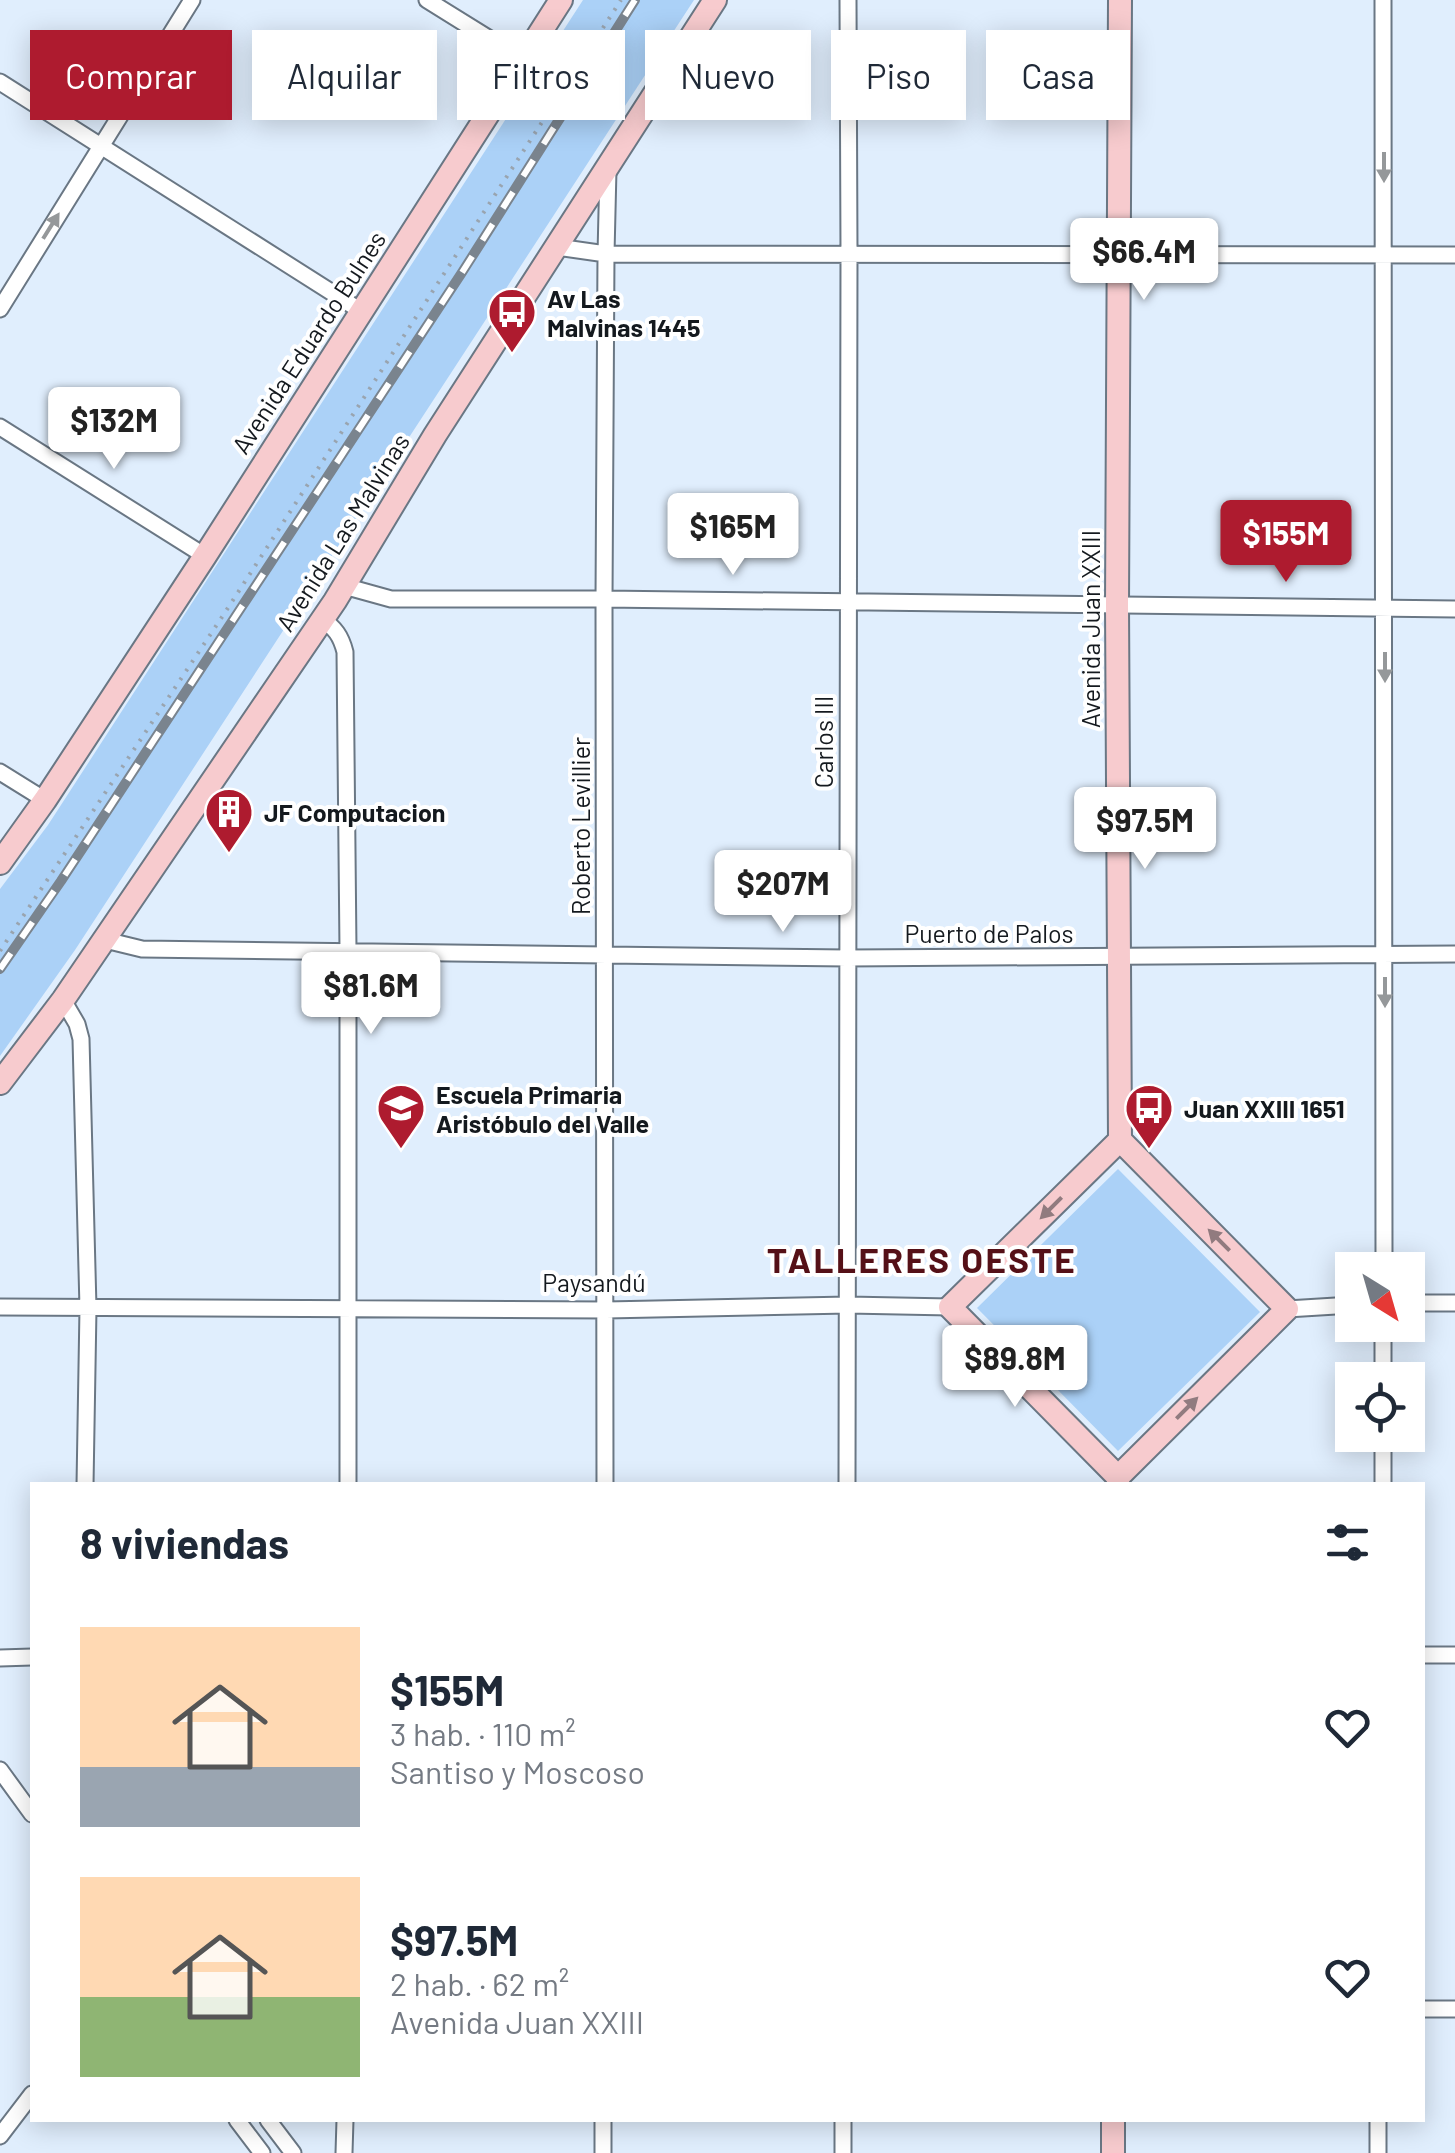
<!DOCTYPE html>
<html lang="es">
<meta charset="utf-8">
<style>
:root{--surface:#fff;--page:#f6f6f7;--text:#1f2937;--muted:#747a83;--accent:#ae1b2f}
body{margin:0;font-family:Barlow,sans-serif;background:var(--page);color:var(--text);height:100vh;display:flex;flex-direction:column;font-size:38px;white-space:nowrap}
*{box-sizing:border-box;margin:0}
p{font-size:32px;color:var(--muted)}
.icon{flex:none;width:55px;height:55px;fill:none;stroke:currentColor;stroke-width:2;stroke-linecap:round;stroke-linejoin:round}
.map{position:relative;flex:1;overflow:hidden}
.panel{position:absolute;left:30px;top:1482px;width:1395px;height:640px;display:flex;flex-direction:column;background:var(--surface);border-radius:0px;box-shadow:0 5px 25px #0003}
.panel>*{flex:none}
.banner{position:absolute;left:30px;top:30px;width:1395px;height:90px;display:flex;gap:20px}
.needle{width:65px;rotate:143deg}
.tools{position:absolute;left:1335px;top:1252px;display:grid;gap:20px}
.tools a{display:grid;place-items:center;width:90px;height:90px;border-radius:0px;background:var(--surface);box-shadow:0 5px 25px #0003;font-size:50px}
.price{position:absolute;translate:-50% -85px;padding:0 22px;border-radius:10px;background:#fff;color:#222;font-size:32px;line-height:65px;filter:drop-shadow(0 2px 5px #0008)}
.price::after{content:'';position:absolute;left:50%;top:60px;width:30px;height:22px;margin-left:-15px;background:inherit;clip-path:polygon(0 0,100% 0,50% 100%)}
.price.current{background:var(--accent);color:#fff}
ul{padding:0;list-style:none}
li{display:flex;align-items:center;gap:30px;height:250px;padding:0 50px}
li span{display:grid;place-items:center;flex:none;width:280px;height:200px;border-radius:0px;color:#555}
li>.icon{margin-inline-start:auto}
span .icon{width:120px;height:120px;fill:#fffc;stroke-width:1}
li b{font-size:42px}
h2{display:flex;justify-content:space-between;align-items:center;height:120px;padding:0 50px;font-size:42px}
.tag{padding:0 35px;border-radius:0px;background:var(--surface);box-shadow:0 5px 25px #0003;font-size:35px;line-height:90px}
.tag.current{background:var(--accent);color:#fff}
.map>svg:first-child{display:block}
.green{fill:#abd1f7}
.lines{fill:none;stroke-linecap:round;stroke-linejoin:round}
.minor-casing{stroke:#6a7784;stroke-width:19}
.secondary-casing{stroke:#6a7784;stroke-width:26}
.path{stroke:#99a4af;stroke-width:4;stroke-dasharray:2.5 8;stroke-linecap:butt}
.minor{stroke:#fff;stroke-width:15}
.secondary{stroke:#f7cbce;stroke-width:22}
.rail-casing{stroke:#7a848e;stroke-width:10}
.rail{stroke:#fff;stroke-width:6;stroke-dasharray:19;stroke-linecap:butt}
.oneway{fill:#95989a}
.oneway2{fill:#917b7f}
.labels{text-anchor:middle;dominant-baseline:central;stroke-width:8;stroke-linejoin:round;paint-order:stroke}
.poi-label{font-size:25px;font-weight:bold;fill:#14191e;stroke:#fff;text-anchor:start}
.street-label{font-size:25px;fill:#14191e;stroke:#fff}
.district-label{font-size:35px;font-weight:bold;letter-spacing:2.5px;fill:#551017;stroke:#fff}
</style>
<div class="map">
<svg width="1455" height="2153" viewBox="0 0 1455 2153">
<rect width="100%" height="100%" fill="#e0eefd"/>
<path class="green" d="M583 0H694L75 950 0 1056V889L48 825Z
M1118 1169 1260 1312 1118 1451 977 1308Z"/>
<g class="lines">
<g class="minor-casing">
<path id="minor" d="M427 0 522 59
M1383 0 1384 1270
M0 82 361 311
M557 247 606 254 1455 255
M0 309 192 0
M0 427 205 556
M344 586 391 599H604L1455 609
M322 619C335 628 341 636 345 652L348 950V1485
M0 772 45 800
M105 940 142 949 847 958 1455 954
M63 1000 77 1024 81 1039 88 1308 85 1485
M1408 1303H1455
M0 1307 606 1310 848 1305 950 1307
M1287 1309 1352 1305
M1383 1380V1325
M605 1485 604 599 606 254 608 169
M847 1485 849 254 848 0
M1383 1485V1435
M1422 1655H1455
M0 1658 32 1657
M0 1770 32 1814
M1422 2009H1455
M237 2120 262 2153
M268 2120 293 2153
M603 2120V2153
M1378 2120V2153
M0 2136 32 2094
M344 2153 345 2120
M843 2153V2120"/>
</g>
<g class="secondary-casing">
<path id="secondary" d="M0 863 45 800 205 556 561 0
M0 1083 63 1000 335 601 435 435 715 0
M1118 1477 950 1307 1120 1140 1117 605 1120 0
M1118 1485V1477L1287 1309 1120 1140
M1113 2153V2120"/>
</g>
<path class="path" d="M0 951 224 614 621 0"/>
<use href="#minor" class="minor"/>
<use href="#secondary" class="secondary"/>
<g class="rail-casing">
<path id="rail" d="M0 969 61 881 461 274 635 0"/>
</g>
<use href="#rail" class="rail"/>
</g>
<defs><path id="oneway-solid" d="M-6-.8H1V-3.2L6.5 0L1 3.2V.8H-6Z" transform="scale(2.5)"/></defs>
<g class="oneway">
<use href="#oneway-solid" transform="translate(1384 167) rotate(90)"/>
<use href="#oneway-solid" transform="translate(51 226) rotate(-58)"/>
<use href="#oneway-solid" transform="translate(1385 667) rotate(90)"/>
<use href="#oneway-solid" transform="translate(1385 992) rotate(90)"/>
</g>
<g class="oneway2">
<use href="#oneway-solid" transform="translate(1051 1208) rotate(135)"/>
<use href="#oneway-solid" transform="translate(1219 1240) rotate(-135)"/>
<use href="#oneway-solid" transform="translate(1187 1408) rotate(-45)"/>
</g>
<defs>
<g id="bus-pin" transform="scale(2.5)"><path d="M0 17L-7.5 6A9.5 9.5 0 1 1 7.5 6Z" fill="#ae1b2f" stroke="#fff"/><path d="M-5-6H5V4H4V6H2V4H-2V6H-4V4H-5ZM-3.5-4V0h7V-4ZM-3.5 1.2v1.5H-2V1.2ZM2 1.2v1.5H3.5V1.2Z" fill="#fff"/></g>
<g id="building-pin" transform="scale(2.5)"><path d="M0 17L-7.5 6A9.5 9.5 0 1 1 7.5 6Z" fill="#ae1b2f" stroke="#fff"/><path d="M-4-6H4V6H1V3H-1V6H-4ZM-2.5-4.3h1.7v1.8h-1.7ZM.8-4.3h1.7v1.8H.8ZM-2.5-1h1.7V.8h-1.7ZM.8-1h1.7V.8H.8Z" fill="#fff"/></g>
<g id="school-pin" transform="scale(2.5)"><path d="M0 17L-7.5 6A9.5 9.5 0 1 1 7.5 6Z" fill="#ae1b2f" stroke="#fff"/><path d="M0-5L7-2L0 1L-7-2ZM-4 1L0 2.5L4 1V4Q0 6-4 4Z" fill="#fff"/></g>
</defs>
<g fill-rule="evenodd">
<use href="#bus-pin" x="512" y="312"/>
<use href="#building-pin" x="229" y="812"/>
<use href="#school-pin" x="401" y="1108"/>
<use href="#bus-pin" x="1149" y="1108"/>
</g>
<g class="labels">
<g class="poi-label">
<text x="547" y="298">Av Las<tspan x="547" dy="29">Malvinas 1445</tspan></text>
<text x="264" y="812">JF Computacion</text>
<text x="436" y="1094">Escuela Primaria<tspan x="436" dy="29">Aristóbulo del Valle</tspan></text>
<text x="1184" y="1108">Juan XXIII 1651</text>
</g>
<g class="street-label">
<text transform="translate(308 342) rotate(-57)">Avenida Eduardo Bulnes</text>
<text transform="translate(342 532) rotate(-58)">Avenida Las Malvinas</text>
<text transform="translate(1090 629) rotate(-90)">Avenida Juan XXIII</text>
<text transform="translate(823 742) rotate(-90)">Carlos III</text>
<text transform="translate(580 826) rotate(-90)">Roberto Levillier</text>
<text x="989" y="933">Puerto de Palos</text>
<text x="594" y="1282">Paysandú</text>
</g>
<g class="district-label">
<text x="922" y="1259">TALLERES OESTE</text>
</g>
</g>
</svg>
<div class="tools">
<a><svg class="needle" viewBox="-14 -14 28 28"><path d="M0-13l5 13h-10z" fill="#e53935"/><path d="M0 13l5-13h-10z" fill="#747a83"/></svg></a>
<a><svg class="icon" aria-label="locate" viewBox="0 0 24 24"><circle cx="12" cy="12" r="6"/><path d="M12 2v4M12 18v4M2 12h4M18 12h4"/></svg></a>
</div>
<b class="price" style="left:1144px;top:303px">$66.4M</b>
<b class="price" style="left:114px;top:472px">$132M</b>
<b class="price" style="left:733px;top:578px">$165M</b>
<b class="price current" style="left:1286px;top:585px">$155M</b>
<b class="price" style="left:1145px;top:872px">$97.5M</b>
<b class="price" style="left:783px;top:935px">$207M</b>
<b class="price" style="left:371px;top:1037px">$81.6M</b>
<b class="price" style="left:1015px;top:1410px">$89.8M</b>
<div class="banner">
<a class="tag current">Comprar</a>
<a class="tag">Alquilar</a>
<a class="tag">Filtros</a>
<a class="tag">Nuevo</a>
<a class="tag">Piso</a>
<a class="tag">Casa</a>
</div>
<section class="panel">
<h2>8 viviendas<svg class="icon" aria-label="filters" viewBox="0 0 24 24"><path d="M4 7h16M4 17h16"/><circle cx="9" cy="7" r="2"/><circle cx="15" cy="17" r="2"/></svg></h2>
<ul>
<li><span style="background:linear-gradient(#ffd9b3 70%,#9aa5b1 0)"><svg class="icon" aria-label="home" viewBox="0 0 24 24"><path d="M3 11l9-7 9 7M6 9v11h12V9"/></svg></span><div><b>$155M</b><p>3 hab. · 110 m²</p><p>Santiso y Moscoso</p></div><svg class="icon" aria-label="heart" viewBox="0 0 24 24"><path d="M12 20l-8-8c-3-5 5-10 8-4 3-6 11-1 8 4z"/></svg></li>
<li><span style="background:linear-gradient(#ffd9b3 60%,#8fb573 0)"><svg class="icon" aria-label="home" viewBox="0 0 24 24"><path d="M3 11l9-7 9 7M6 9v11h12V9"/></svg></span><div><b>$97.5M</b><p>2 hab. · 62 m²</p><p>Avenida Juan XXIII</p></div><svg class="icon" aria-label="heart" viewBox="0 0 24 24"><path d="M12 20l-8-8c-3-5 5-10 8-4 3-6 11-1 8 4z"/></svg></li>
</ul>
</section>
</div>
